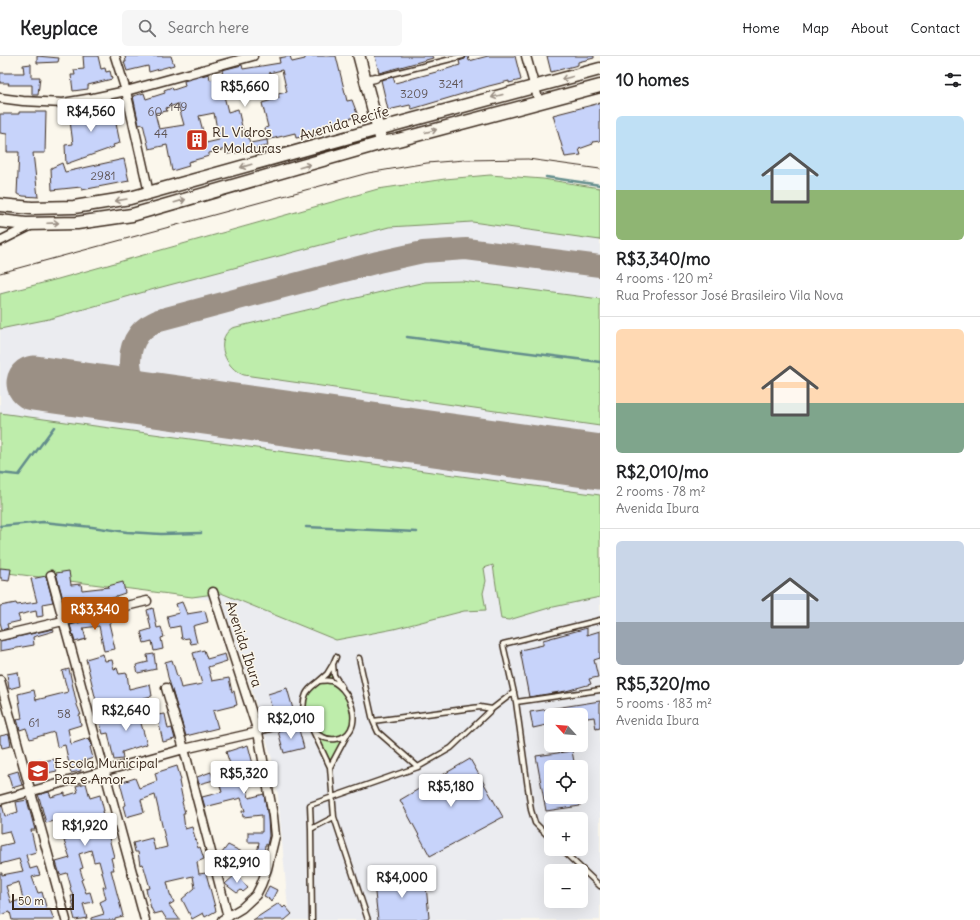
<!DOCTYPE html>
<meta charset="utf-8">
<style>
:root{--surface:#fff;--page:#f6f6f6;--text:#202124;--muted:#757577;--line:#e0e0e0;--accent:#b45309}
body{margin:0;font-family:Delius,sans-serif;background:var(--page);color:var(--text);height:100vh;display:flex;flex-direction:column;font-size:15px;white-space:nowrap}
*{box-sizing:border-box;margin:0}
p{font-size:13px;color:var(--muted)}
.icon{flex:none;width:22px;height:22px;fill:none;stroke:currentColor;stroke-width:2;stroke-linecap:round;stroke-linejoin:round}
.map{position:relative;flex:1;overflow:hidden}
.sheet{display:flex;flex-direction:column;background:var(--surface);width:380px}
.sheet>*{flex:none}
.needle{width:26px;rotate:296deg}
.tools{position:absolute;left:544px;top:652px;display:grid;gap:8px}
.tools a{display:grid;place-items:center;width:44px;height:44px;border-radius:6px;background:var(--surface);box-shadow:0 4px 16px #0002;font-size:20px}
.scale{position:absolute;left:12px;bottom:10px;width:62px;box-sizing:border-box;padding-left:4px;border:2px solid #3b2a1e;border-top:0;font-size:11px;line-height:14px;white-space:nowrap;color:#3b2a1e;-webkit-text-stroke:3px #fbf7ec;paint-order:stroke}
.price{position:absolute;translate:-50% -34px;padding:0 9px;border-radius:4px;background:#fff;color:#222;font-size:13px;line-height:26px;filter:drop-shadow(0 1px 2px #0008)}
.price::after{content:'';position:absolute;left:50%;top:24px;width:12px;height:9px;margin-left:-6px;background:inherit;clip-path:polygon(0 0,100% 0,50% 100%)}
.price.on{background:var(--accent);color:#fff}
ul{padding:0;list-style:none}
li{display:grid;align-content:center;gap:8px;height:212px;padding:0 16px}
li+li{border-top:1px solid var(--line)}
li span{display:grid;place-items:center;height:124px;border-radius:6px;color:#555}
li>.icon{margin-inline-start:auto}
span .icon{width:72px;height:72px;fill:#fffc;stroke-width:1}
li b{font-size:17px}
h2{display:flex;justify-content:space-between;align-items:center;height:48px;padding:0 16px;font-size:17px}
header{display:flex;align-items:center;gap:24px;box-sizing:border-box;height:56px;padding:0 20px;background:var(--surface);border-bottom:1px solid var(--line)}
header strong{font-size:19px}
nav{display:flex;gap:22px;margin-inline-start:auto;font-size:14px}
.search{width:280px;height:36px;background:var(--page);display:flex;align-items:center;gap:10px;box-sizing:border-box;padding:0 14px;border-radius:6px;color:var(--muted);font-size:15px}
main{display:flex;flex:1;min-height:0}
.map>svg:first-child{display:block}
.built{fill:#ebecf0;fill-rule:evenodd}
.green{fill:#beedab;stroke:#7c8c64}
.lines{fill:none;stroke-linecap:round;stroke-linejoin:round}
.stream{stroke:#638d8c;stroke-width:2.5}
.taxiway{stroke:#9b9085;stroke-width:22}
.runway{stroke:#9b9085;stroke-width:55}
.building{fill:#c7d3fa;stroke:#3b2a1e;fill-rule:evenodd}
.service-casing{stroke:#3b2a1e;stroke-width:7}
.minor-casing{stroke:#3b2a1e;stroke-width:11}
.secondary-casing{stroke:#3b2a1e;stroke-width:14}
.primary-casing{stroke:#3b2a1e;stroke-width:15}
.service{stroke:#fbf7ec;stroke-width:4}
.minor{stroke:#fbf7ec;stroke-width:8}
.secondary{stroke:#fbf7ec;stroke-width:11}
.primary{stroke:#fbf7ec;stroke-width:12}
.tram{stroke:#3b2a1e;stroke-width:1}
.oneway{stroke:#9b9085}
.labels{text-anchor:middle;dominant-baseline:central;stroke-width:3;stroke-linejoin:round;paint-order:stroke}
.number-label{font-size:12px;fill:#5e5455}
.street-label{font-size:14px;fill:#3b2a1e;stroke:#fbf7ec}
.poi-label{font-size:14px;fill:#3b2a1e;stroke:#fbf7ec;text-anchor:start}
</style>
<header>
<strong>Keyplace</strong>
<div class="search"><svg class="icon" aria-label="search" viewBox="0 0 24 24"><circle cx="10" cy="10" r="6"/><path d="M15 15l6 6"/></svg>Search here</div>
<nav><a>Home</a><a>Map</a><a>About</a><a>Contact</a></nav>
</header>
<main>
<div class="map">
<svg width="600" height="864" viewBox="0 0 600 864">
<rect width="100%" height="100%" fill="#fbf7ec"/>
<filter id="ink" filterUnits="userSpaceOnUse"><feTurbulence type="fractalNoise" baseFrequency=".025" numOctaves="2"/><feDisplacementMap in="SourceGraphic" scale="8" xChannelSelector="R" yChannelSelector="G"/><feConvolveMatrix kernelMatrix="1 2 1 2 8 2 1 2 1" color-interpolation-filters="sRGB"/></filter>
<g filter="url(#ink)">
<path class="built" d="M490 120 543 123 600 132V864H289L276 717 249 624 222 545 0 516V237L58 223 217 179 377 133 445 123ZM551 659H581V689H551ZM551 711H581V741H551ZM551 763H581V793H551ZM551 815H581V845H551Z
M41 701 48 724 36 728 28 705Z"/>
<path class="green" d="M490 119 543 123 600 132V184L472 166 389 171 158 232 49 263 0 273V238L58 223 378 133 445 123Z
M462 225 600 243V370L244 319C226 313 213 285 232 272L381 236 425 226Z
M0 357 600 439V541L549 552 509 564 501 563 493 509 484 512 486 525 483 537 486 554 464 555 394 573 336 584 221 537 192 541 0 516Z
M333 608 334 619 352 648V671L330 711C319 689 299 664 306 639Z"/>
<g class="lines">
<path class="stream" d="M546 121 600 129
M407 281 600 306
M0 417 19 419 54 371
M0 470 43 466 92 471 127 476 161 478 201 477
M306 471 417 476"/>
<path class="taxiway" d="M169 346C160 343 151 341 143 335 127 322 126 295 139 278 144 271 151 268 159 264L378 206 423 196 466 193 600 210"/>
<path class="runway" d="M34 327 600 406"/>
</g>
<path class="building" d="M37 0 59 2 58 6 37 7Z
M83 0H98L101 13 105 12 106 16 110 15 112 23 88 29V33L73 35 71 19H75L74 14 84 13Z
M125 0H171L174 9 149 16 148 10 127 15 124 6H126Z
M290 0 292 6 305 3V0H336L347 45 352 44 358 60 322 71 324 75 314 80 313 79 296 82 295 77 267 84 268 90 252 93V95L227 98 226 93 209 97V100L188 106 189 110 172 115 167 89 149 93 143 68 139 69 133 40 144 37 146 43 165 37 164 34 172 31 173 34 185 30 184 25 209 18 210 24 223 20 222 14 242 9 243 13 280 7 279 2ZM282 14 287 36 278 38 279 42 262 47 268 71 265 72 267 84 250 87 246 74 243 75 238 53 228 56 223 36 242 33V35L271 27 269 17ZM178 48 184 69 159 73 155 57 167 55 166 52ZM214 57 219 84 206 87 199 60Z
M375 0H432L433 2 379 17Z
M466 0H468L469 5 488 0H515L521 24 509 27V25L489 30 412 53 410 49 388 54 381 24 393 21 395 27 440 15 460 9 459 5 465 3Z
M547 0H594V2L578 6V9L551 16Z
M31 8V21H40L38 39H32V29H8L9 27H0V17H24L23 9Z
M102 47 105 60 114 58 120 87 113 89 114 91 66 108 65 89 73 88 69 57 89 55 88 50Z
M600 47V85L592 86 593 88 579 93 581 99 565 101 553 59Z
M19 56H46L45 97H33L38 141 23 140 17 138 19 96H7V78L0 77V58H19Z
M124 103 129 125 82 134 81 131 52 134 51 112 62 107 65 116Z
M0 512 11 513 9 525 2 524V522H0Z
M69 515 71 529 81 528 82 534 109 531 108 530 123 526 125 537 116 540V541L86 549 84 540 64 547 56 517Z
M46 520 53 546 42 548 43 560 37 561 36 555 18 559 20 565 7 568 8 572 2 574 0 566V550L16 547 17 549 37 546 31 523Z
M182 546 187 558 205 555 208 566 193 570 197 587 191 588 189 582 182 583 180 570 170 572 167 560 179 557 176 548Z
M153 552 157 572 161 571 164 581 161 582 163 593 154 595 152 585 144 587 141 576 151 573 147 554Z
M110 559 111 567H109L115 593 104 595 99 570 83 572 86 583 75 586 70 569Z
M587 572V579L600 575V602L594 604 598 621 589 623 591 628 566 635 529 641 520 594 543 589V584Z
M53 573 54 575 33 581 34 589 0 595V585Z
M204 594 207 603 225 598 227 605 208 611 212 625 229 622 232 636 234 635 237 649 213 655 218 672 186 680 168 621 165 606 172 604 177 620H178L181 632 202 628 193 597Z
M103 598 105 605 112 604 114 613 117 612 119 618 127 617 129 633 150 628 152 640 98 653 86 603Z
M154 598 156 613 138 617 136 609 148 606 147 599Z
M69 613 77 649 81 659H79L81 669 68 673 71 688 89 682 92 690 90 691 93 702 79 707 81 715 71 717 65 689 57 691 54 676 30 683 26 672 20 674 17 663 22 662 18 638 34 634 36 644 68 636 62 615Z
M18 616 20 630 9 633 7 618Z
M287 632 293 653 273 658 268 638Z
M600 645V672L596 673 594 661 581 663V659H551V668L533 672 530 656Z
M152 653 154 661 140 664 147 688 122 696 123 703 114 704 108 677 103 678 100 667 101 666V664Z
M165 658 168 673 172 672 175 683 163 686 157 659Z
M298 670 304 692 284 697 278 675Z
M9 678 11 690 2 692 1 688H0V680Z
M248 689 253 708 255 726 246 728 249 742 264 738 268 761 269 780 267 789H265L264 800 257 799 259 786H248V776H262V759L243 761 242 755H245L241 742 205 751 202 741 222 736 218 723 224 722 225 726 240 723 239 709 231 711 226 696Z
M572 695 575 711H551V741H579L580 750 546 755 536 700Z
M54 703 57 715 47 717 44 705Z
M470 703 503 761 430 800 400 744Z
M177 710 181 724 179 725 183 745 182 746 185 757H183L185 773 192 771 198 792 200 791 204 803 197 806 199 818 206 817 216 855 205 861 203 857 192 863 182 843 195 832 193 820 167 826 170 838 174 846 169 849 180 864H167L162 856 154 858 151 852 146 833 150 832 143 808 140 809 138 796H135L133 787 152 782 155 794 167 791 155 739 141 744 144 756 126 761 123 750 126 749 120 727 135 722 139 732 157 725 155 717Z
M18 715 22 729 12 732 8 718Z
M211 716 214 724 199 728 197 721Z
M86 727 90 742 100 739 104 755H102L114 801 111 802 114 814H111L123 860 115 862V864H91V862L104 858 100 846 106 843 103 831H106L99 805 94 806 91 794 79 798 83 812 80 813 83 823 81 824 86 837 90 836 93 846 83 848 87 862 75 864 72 853 74 852 71 840H73L70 832 71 831 67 817 60 819 56 806 70 802 64 785 67 784 65 778 76 774 72 760 46 767 39 741 38 739 49 736 51 741 65 737V740L78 736 76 730Z
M27 744 35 774H31L36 796 26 799 30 813 37 811 40 819 32 821 38 837 42 836 47 854 50 853 54 864H12L10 856 0 859V817H2V819L23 815 19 803 0 808V790L13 787 9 775 0 777V749H2L5 760 18 756 16 746ZM19 826 23 843 11 847 6 830Z
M228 789 256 803 252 812 243 807 237 815 225 807 226 806 219 801Z
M236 818 248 832 243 836 241 834 237 837 225 828Z
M425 818 429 862 416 864H378L374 828Z
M269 830 277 834 271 846 268 842 264 840Z
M279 847 283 852 285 850 292 858 285 864H253Z"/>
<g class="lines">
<g class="service-casing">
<path id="service" d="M375 22 463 0
M359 602 373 665 378 676 418 711
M333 608 336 601
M319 625C322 625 327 624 331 625 354 634 365 679 336 683 313 686 297 657 306 638 309 632 314 629 319 625Z
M319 625 327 618 333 608 334 619 342 631
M516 646 600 634
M373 665 480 651 492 653
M255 666 303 654
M313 675 330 711 347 679
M258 676 306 664
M330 711 334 761 368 864
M334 761 311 773 310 749 418 711 451 692 492 653 514 636
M311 773 312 864
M551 783 535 767 531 754 516 646 503 588 600 564
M561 793 600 830"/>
</g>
<g class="minor-casing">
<path id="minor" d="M115 0 126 35 149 137
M526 0 539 46
M366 24 375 22
M0 42 23 45 63 47 93 42 126 35 253 0
M0 185 32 169
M51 519 145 864
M213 536 258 676 273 760 275 780 267 813 261 829 256 839 242 852 222 864
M0 580 147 545
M0 624 66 864
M166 632 184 693 228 861
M0 744 184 693 258 676"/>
</g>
<g class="secondary-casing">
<path id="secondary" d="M359 0 382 87"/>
</g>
<g class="primary-casing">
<path id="primary" d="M0 149 32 152 74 151 130 142 378 73 600 13
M0 165 26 168 77 167 132 159 382 87 398 84 600 30"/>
</g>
<use href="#service" class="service"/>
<use href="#minor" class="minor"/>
<use href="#secondary" class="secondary"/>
<use href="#primary" class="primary"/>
<path class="tram" d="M0 217 368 117 427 107 465 104 528 103 600 113"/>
</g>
<defs><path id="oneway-shaft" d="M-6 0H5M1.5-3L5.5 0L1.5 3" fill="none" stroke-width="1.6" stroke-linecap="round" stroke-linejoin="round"/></defs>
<g class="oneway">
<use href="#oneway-shaft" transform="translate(567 22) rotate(166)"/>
<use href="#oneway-shaft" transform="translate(497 40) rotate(165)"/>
<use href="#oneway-shaft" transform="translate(431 75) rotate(-15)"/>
<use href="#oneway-shaft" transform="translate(246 110) rotate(164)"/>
<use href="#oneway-shaft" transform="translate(305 110) rotate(-16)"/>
<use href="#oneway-shaft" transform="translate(121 144) rotate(170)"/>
<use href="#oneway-shaft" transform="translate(180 145) rotate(-16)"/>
<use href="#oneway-shaft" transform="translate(53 167) rotate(-2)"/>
</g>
</g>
<defs>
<g id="building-square" transform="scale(1.15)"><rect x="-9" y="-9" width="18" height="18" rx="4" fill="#c8321e" stroke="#fbf7ec"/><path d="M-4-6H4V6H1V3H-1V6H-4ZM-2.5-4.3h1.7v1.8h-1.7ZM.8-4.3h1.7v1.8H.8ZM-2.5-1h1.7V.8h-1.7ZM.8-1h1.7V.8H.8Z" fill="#fff"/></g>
<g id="school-square" transform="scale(1.15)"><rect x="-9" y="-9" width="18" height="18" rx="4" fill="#c8321e" stroke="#fbf7ec"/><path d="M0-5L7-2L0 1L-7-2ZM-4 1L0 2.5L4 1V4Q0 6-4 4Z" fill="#fff"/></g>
</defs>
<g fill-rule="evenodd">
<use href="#building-square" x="197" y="84"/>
<use href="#school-square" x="38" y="715"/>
</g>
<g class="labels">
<g class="number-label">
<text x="451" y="27">3241</text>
<text x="414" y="37">3209</text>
<text x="178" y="50">149</text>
<text x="155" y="55">60</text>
<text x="161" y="77">44</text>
<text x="103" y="119">2981</text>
<text x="64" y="657">58</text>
<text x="34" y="666">61</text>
</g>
<g class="street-label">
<text transform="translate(344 67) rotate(-16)">Avenida Recife</text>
<text transform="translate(244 588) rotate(72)">Avenida Ibura</text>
</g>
<g class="poi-label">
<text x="212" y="76">RL Vidros<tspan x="212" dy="16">e Molduras</tspan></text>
<text x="54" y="707">Escola Municipal<tspan x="54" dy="16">Paz e Amor</tspan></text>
</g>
</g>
</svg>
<div class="tools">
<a><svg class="needle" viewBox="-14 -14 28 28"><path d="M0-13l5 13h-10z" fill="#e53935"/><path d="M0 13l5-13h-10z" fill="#757577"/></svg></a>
<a><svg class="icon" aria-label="locate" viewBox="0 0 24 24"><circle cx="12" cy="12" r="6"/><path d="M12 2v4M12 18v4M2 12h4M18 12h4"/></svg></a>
<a>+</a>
<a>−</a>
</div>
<div class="scale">50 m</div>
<b class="price" style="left:245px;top:52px">R$5,660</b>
<b class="price" style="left:91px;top:77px">R$4,560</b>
<b class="price on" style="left:95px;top:575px">R$3,340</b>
<b class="price" style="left:126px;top:676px">R$2,640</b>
<b class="price" style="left:291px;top:684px">R$2,010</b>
<b class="price" style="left:244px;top:739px">R$5,320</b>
<b class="price" style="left:451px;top:752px">R$5,180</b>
<b class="price" style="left:85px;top:791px">R$1,920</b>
<b class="price" style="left:237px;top:828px">R$2,910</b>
<b class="price" style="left:402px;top:843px">R$4,000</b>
</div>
<section class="sheet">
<h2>10 homes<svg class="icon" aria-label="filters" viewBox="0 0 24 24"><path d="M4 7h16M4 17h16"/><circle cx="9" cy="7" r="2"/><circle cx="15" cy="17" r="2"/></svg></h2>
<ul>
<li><span style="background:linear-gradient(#bfe0f5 60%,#8fb573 0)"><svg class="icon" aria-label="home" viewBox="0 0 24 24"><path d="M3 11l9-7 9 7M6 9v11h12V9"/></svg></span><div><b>R$3,340/mo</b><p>4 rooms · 120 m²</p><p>Rua Professor José Brasileiro Vila Nova</p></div></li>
<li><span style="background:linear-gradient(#ffd9b3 60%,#7fa58c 0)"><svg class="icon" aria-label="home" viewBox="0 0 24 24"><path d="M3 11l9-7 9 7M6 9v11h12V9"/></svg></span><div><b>R$2,010/mo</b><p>2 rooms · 78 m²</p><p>Avenida Ibura</p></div></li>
<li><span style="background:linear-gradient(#c9d6e8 65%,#9aa5b1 0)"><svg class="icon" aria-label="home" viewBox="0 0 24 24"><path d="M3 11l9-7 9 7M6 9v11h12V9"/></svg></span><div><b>R$5,320/mo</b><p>5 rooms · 183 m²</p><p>Avenida Ibura</p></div></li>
</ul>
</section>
</main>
